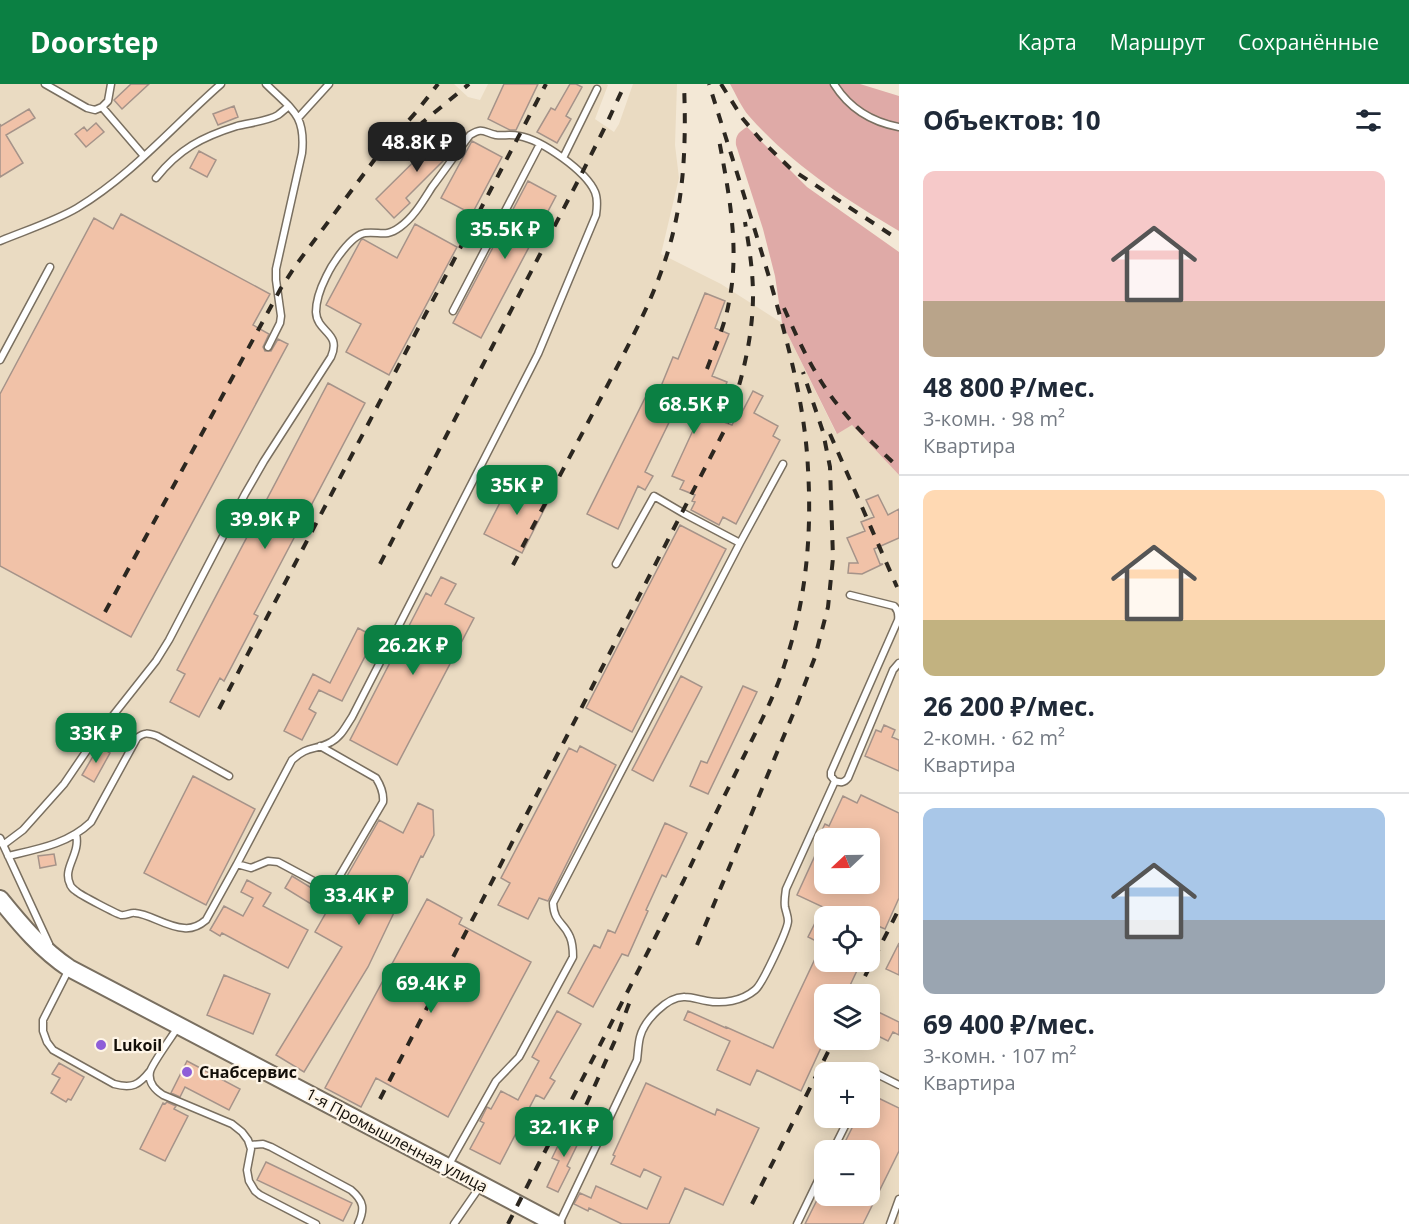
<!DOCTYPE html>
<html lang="ru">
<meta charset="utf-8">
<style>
:root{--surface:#fff;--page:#f2f2f3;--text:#1f2937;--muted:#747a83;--line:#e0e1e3;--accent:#0b8043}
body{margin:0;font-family:"Open Sans",sans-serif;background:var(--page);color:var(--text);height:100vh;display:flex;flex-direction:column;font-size:22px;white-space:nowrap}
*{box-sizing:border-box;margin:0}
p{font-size:20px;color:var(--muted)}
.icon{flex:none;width:33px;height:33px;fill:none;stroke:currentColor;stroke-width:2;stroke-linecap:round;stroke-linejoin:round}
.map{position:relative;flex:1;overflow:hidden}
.drawer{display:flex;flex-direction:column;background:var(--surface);width:510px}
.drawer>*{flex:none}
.needle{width:39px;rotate:248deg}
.buttons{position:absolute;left:814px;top:744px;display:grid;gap:12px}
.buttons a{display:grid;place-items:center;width:66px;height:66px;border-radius:12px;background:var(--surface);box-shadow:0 3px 15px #0003;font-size:30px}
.price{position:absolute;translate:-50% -51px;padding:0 14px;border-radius:12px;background:var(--accent);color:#fff;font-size:20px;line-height:39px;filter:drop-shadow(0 2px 3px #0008)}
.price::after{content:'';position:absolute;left:50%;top:36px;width:18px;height:14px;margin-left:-9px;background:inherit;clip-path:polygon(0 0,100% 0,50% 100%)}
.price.active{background:#222;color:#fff}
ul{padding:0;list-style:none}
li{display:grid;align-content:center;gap:12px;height:318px;padding:0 24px}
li+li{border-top:2px solid var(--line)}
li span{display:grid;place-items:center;height:186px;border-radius:12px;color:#555}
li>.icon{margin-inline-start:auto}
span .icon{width:108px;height:108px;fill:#fffc;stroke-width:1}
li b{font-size:26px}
h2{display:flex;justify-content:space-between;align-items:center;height:72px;padding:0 24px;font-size:26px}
header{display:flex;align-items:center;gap:36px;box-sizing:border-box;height:84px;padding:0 30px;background:var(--accent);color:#fff}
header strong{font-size:28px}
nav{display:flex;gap:33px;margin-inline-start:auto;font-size:21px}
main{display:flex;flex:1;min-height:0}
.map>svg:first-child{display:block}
.built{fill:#eadbc2;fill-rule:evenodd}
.green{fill:#dfaaa7}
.building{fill:#f1c2a8;stroke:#a59389;stroke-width:1.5;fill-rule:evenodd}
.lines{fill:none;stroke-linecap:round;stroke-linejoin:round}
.service-casing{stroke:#796f60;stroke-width:9}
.secondary-casing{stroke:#796f60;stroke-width:20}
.service{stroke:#fff;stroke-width:6}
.secondary{stroke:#fff;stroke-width:16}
.rail{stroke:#2c2720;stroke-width:4;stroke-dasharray:10 10;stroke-linecap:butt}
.poi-dot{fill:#8e5ed8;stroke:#fef5e7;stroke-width:2}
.labels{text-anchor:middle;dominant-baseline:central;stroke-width:4.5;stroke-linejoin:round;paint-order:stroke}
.poi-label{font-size:16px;font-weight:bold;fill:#130f09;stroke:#fef5e7;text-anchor:start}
.street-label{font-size:16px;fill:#130f09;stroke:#fef5e7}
</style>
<header>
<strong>Doorstep</strong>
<nav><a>Карта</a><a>Маршрут</a><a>Сохранённые</a></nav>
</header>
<main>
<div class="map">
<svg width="899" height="1140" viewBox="0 0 899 1140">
<rect width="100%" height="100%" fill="#f3e8d6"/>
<path class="built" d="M0 0H454L468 13 480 16 488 0H606L608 1 595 35 614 48 619 40 633 0H677L675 61 679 94 661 170 721 200 782 239 836 349 852 341 899 391V1140H0ZM825 754H870V800H825ZM825 832H870V878H825ZM825 910H870V956H825ZM825 988H870V1034H825ZM825 1066H870V1112H825Z"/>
<path class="green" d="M730 0H860L899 12V147C845 115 791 80 749 32 741 23 736 10 730 0Z
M747 43 807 103 899 168V391L852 341 837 350 782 239 775 192 763 145 736 61C735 51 739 48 747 43Z"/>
<path class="building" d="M131 0H149L122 25 114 16Z
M504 0H538L516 46H510L488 35Z
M570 0H576L582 3 566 32 571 35 557 59 537 48 551 24 555 26Z
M234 22 238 33 218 41 213 30Z
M29 25 35 34 6 51 23 79 0 93V40L1 42Z
M96 39 104 48 86 63 75 50 84 43 87 47Z
M449 43 460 55 447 73 406 114 410 119 394 134 376 115Z
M472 57 502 73 472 130 441 114Z
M199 67 216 76 207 93 190 84Z
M528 97 556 112 481 254 453 239Z
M121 130 270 210 253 241 269 250 263 263 265 267H271L278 255 288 260 131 553 0 482V310L94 134 113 145Z
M415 140 457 163 389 291 346 268 361 240 326 221 361 156 363 155 397 174Z
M705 209 725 217 715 244 729 250 712 292 727 298 713 334 732 341 736 333 739 334 753 307 763 312 754 329 778 342 773 352 780 356 736 440 723 433 719 441 691 426 695 418 692 417 695 411 680 405 684 397 672 392 701 329 678 320 645 388 653 392 645 406 638 402 618 445 587 430 648 308 657 312 673 273 678 275Z
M328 299 365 319 254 530 258 532 224 597 220 594 199 633 170 618 185 590 177 586Z
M512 395 550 414 522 469 484 450Z
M878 411 888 431 899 425V454L874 465 880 480H883L862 490 848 489 849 479H858L847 454 865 447 861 438 874 433 866 416Z
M680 441 726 465 632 648 586 624Z
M441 493 456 500 445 520 474 534 397 681 350 656 426 509 431 512Z
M358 544 375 553 342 617 319 606 309 625 316 629 302 656 284 647 313 590 330 599Z
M681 592 702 603 653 697 632 686Z
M743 602 757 608 708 710 690 702 701 677 707 679Z
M884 641 895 646 892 653 899 656V687L865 672 876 646 881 648Z
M99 662 110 669 94 698 82 691Z
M580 662 616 681 548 817 539 814 528 835 498 821 510 799 501 794 569 664 577 668Z
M193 692 255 725 206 821 144 789Z
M861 711 899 729V814L885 845 878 842 870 858V832H825V878H861L846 910H825V955L801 1007 757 986 750 1001 717 986 730 957 684 936 688 927 726 944V943L773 964 822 860 808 853 823 823 797 811 823 754H818L825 740 829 742 843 712 857 719ZM825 754H870V800H825Z
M418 719 433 726 434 751 423 773 421 772 368 883 304 988 276 971 342 863 315 848 379 736 403 749Z
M665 739 687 749 666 793 662 791 646 826 648 827 628 872 622 870 593 923 568 909 594 861 600 864 608 846 615 849Z
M54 770 56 781 40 784 38 772Z
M292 792 318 808 311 820 285 804Z
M247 796 271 809 263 822 308 846 288 884 222 849 220 852 210 846 224 822 243 832 253 814 241 808Z
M427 815 462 834 459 840 531 878 448 1033 376 994 361 1023 325 1004Z
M899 859V891L886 885Z
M224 891 270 910 253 950 207 931Z
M870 924 899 938V951L893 948 888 957 870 948Z
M557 927 581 940 550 994 555 997 544 1015 536 1011 500 1080 470 1065 484 1039 480 1037 487 1023 491 1025 501 1007 518 1016 539 977 532 973Z
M187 977 240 1005 229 1026 185 1003 180 1013 171 1009Z
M59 979 84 993 71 1016 68 1015 66 1018 51 1009 60 994 52 990Z
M646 999 715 1031 717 1025 759 1044 723 1121 685 1104 669 1140H622L589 1124 588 1127 574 1120 580 1109 591 1114 596 1102 647 1125 661 1093 644 1085 640 1093 611 1080 615 1072 613 1071Z
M870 1010 899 1024V1067L863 1140H805L819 1112H870V1066H841L857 1034H870Z
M167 1018 176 1022 174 1025 188 1032 165 1077 140 1065 163 1019 165 1020Z
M567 1043 582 1051 567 1082 570 1084 558 1108 547 1103 559 1077 552 1074Z
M266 1078 352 1119 343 1137 257 1096Z"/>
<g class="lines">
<g class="service-casing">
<path id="service" d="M45 0 87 24 95 26 102 23 108 17 111 0
M266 0C291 25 306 30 302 69L276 185V196L281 232 280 239 268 263
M834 0C849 24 872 38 899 43
M102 23 144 72
M299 33 329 0
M563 74 597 5
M156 94C179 65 202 53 237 42 249 39 268 37 278 31 282 28 285 25 289 22
M0 157C24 147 55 137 77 124 132 91 173 42 221 0
M453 227 540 60
M0 276 50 183
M616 480 654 412 683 429 740 459
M835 697 831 692V688L898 536C899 530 898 526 894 522L850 511
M835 697C841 699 844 699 848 694L893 586 899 579
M76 750C81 770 62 784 70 800 70 802 74 806 76 807 80 811 117 830 121 831 126 832 131 828 135 829 150 830 166 843 184 844 193 845 199 842 206 836L237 780 251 784 268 777 278 778 321 801C330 802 334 799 339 793L383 718C384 709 381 702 376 694L320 662
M0 754 49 860
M3 761 23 746 64 700 96 653 156 577 169 556 245 410 264 377 331 273C342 248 317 249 316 228 316 217 321 203 326 193 332 180 351 151 365 149 380 147 385 154 400 143 414 133 423 117 432 103 445 86 457 68 470 51 483 43 483 48 496 51 503 52 511 50 519 52 542 56 586 87 595 108 598 115 597 124 596 131L538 270 352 633C346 642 341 653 331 658 315 667 308 661 292 676L237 780
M8 772C38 765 68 760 91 738L137 654C144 648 148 649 157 652L229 692
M69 885 43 936V947L47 958 53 966 114 1000C132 1005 139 1001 150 987
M178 943C173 951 151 981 150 988 148 998 155 1006 163 1011L232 1040 242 1048 248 1056 251 1065 247 1086 249 1097 255 1107 260 1111 316 1140
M870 992 877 990 899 1001
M250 1061 263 1060 271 1063 351 1106C364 1117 365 1125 358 1140
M833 1066 849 1034
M448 1082 496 997 519 973 573 873C573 866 573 860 570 853 564 838 554 839 553 819L740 459 783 380
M454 1140 481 1101
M559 1140 637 976C638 969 638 961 640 953 644 937 667 912 685 913 692 913 700 916 707 917 723 920 742 917 755 906 762 901 788 845 788 837 788 832 786 828 785 823 784 817 785 812 786 805L835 697
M797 1140 825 1082
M890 1140 899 1115"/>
</g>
<g class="secondary-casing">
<path id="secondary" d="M0 815C21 841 42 866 69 884L556 1140"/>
</g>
<use href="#service" class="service"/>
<use href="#secondary" class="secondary"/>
<path class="rail" d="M721 0 743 35 760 55 791 85 899 156
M390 70 423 38 469 0
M784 224C800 260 816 295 841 325 858 346 879 365 899 384
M707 285C715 263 725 241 729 218 740 165 729 109 719 56
M830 350 897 503
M380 480 582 89 606 41 625 0
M513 481C543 423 574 365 604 308 631 256 659 206 673 149 685 101 686 50 684 0
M105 528 281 204 296 181 375 75 417 27 438 0
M219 625 546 0
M697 861 798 618 815 573 828 523 833 474 830 383 823 348 803 288
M856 910 899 825
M380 1015 724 347C740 304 753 257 753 211 753 187 749 162 745 138
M578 1039 617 952 630 917
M752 1120 834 956
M508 1140C566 1025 627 911 684 796 703 755 723 715 743 674 758 643 775 612 785 579 806 517 812 451 808 385 805 320 787 256 769 193 750 129 729 64 709 0"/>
</g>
<g class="poi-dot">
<circle cx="101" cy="961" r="6"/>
<circle cx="187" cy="988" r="6"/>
</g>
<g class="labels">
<g class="poi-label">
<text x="113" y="961">Lukoil</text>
<text x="199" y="988">Снабсервис</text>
</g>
<g class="street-label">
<text transform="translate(397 1056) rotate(28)">1-я Промышленная улица</text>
</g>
</g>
</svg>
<div class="buttons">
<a><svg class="needle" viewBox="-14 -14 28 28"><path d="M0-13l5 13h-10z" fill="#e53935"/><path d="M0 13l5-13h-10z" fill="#747a83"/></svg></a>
<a><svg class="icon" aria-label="locate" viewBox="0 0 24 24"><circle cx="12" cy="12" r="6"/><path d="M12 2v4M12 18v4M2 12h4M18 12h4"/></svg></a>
<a><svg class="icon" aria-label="layers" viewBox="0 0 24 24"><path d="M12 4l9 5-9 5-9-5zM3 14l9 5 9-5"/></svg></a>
<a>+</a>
<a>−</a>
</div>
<b class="price active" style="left:417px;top:89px">48.8K ₽</b>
<b class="price" style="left:505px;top:176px">35.5K ₽</b>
<b class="price" style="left:694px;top:351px">68.5K ₽</b>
<b class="price" style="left:517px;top:432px">35K ₽</b>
<b class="price" style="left:265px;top:466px">39.9K ₽</b>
<b class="price" style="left:413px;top:592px">26.2K ₽</b>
<b class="price" style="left:96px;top:680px">33K ₽</b>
<b class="price" style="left:359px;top:842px">33.4K ₽</b>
<b class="price" style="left:431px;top:930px">69.4K ₽</b>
<b class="price" style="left:564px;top:1074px">32.1K ₽</b>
</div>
<section class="drawer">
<h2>Объектов: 10<svg class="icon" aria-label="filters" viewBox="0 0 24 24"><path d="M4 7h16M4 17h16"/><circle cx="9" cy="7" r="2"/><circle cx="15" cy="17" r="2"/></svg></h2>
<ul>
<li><span style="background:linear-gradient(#f6c9c9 70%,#b9a48a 0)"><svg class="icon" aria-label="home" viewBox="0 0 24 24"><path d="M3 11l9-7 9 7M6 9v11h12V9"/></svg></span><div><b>48 800 ₽/мес.</b><p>3-комн. · 98 m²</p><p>Квартира</p></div></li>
<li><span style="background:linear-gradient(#ffd9b3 70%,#c2b280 0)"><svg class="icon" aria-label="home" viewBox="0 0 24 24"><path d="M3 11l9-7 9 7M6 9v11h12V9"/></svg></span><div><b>26 200 ₽/мес.</b><p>2-комн. · 62 m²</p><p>Квартира</p></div></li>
<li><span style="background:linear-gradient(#a9c7e8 60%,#9aa5b1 0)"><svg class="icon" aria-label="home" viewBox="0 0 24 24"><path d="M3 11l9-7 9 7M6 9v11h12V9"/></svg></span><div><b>69 400 ₽/мес.</b><p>3-комн. · 107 m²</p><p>Квартира</p></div></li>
</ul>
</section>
</main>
